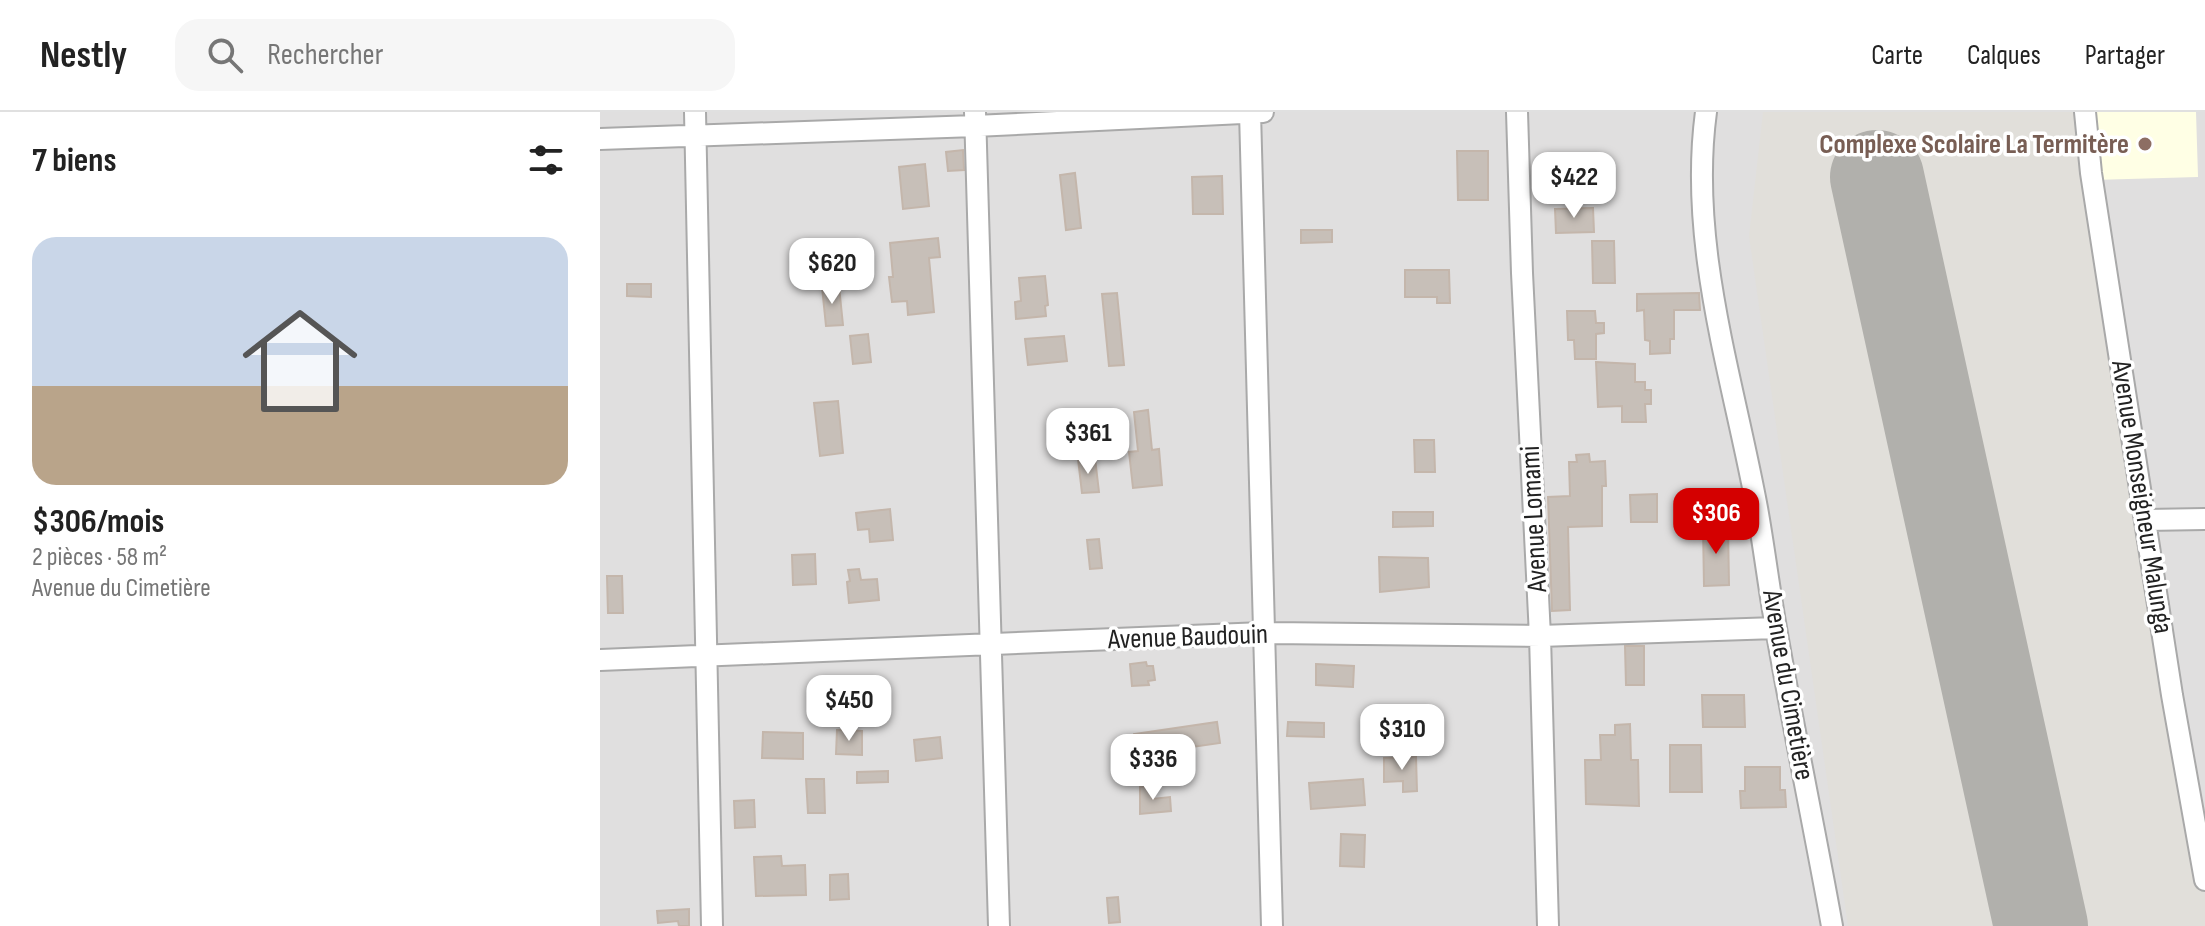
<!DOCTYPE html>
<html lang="fr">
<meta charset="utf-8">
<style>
:root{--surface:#fff;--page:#f6f6f6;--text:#222;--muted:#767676;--line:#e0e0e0;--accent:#d40000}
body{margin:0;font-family:"Sofia Sans Condensed",sans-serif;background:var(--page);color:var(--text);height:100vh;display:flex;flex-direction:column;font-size:30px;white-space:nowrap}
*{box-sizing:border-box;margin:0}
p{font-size:26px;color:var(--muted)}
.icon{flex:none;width:44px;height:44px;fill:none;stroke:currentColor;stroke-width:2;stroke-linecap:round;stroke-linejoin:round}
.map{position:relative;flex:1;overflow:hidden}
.panel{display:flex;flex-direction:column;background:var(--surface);width:600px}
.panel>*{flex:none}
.price{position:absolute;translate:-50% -68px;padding:0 18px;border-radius:16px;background:#fff;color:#222;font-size:26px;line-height:52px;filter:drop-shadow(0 2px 4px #0008)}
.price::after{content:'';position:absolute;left:50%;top:48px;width:24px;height:18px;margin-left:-12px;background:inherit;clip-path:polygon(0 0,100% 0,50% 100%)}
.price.on{background:var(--accent);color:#fff}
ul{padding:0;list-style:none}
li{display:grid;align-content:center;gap:16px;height:424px;padding:0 32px}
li+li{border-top:2px solid var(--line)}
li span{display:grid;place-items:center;height:248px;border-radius:24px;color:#555}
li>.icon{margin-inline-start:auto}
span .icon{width:144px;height:144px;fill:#fffc;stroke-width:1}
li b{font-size:34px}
h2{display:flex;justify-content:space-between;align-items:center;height:96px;padding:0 32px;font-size:34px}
header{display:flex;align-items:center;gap:48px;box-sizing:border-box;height:112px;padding:0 40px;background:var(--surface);border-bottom:2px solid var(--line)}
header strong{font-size:38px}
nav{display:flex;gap:44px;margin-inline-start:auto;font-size:28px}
.search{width:560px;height:72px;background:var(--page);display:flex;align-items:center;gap:20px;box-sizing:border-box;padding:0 28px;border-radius:24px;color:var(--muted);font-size:30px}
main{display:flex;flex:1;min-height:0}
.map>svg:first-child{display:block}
.residential{fill:#e0dfdf}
.education{fill:#ffffe5}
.airport{fill:#e1dfda}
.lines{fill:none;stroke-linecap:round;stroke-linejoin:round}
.runway{stroke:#b1b0ac;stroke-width:94}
.building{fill:#c7bfb8;stroke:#c4b6ab;stroke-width:2}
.minor-casing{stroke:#a9a9a9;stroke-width:24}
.minor{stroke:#fff;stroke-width:20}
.education-dot{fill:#8d6e63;stroke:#fff;stroke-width:3}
.labels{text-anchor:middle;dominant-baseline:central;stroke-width:7;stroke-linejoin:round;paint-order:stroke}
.education-label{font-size:28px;font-weight:bold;fill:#785e54;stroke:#fff;text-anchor:end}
.street-label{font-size:28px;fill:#222;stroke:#fff}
</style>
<header>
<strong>Nestly</strong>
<div class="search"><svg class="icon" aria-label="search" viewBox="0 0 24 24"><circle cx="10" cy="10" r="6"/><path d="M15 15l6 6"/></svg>Rechercher</div>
<nav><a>Carte</a><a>Calques</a><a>Partager</a></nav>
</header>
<main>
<section class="panel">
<h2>7 biens<svg class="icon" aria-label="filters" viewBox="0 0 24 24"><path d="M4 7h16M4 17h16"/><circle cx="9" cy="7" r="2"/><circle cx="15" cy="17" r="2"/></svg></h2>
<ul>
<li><span style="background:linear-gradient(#c9d6e8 60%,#b9a48a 0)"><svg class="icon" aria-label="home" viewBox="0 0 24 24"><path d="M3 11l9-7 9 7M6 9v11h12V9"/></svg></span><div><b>$306/mois</b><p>2 pièces · 58 m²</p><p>Avenue du Cimetière</p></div></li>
</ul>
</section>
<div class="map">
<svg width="1605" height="814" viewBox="0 0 1605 814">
<rect width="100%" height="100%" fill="#f2efe9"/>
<path class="residential" d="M0 0H1605V814H0Z"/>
<path class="education" d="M1491 0H1596L1598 65 1493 68Z"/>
<path class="airport" d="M1163 0H1483L1564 553 1605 784V814H1248L1149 124Z"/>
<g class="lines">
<path class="runway" d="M1277 65 1441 814"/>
</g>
<path class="building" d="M363 38 364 58 348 59 346 40Z
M857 39H888V88H858Z
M325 52 329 94 303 97 299 55Z
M475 61 481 116 466 118 460 63Z
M622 64 623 102H593L592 65Z
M993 96 994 120 956 121 955 97Z
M701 118H732V130L701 131Z
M338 126 340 145 329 146 334 200 308 203 307 189 292 190 289 165H293L290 131Z
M992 129H1014L1015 171H993Z
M805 158H849L850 191H837V185H805Z
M445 164 448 193 445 194 446 204 416 207 415 190 421 189 419 166Z
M27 172H51V185L27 184Z
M239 174 243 213 226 214 222 175Z
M517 181 524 253 509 254 502 182Z
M1099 181 1100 198H1074V227H1070V241L1050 242V229L1045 228 1044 198 1037 199V182Z
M967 199H995L996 211H1004V221L996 222V247H975L974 228H968Z
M268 222 271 250 253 252 250 224Z
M464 224 467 249 428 253 425 227Z
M996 250 1035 252V270H1045V278H1051V292H1045L1046 310H1022V294L998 295Z
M238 289 243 341 220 344 214 291Z
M548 298 552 338 559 337 562 373 533 376 529 340 538 339 534 300Z
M814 328H834L835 360H815Z
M989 342 990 350 1005 349 1006 374H1002V414L968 415 970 498 952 499 948 385 970 384 969 350H977L976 343Z
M495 346 499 380 482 381 478 347Z
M1057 382V410H1031L1030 383Z
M290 397 293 428 270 430 269 417 258 418 256 401Z
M793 400H833V414L793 415Z
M1103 415H1128L1129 473 1104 474Z
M499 427 502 456 490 457 487 428Z
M215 442 216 472 193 473 192 443Z
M779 445 828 446 829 475 780 480Z
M259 457 261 468 277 467 279 488 249 491 247 470 250 469 248 458Z
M7 464H22L23 501H8Z
M1025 534H1044V573H1026Z
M546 550 547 554H553L555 568 548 569 549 573 532 574 530 552Z
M716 552 754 554 753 575 716 573Z
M1102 583H1144L1145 615H1103Z
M617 610 620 631 536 643 534 622Z
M688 610 724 611V625L687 624Z
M1030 612 1031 648H1038L1039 694 986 692 985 648H1001L1000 623H1015V613Z
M237 618 262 619V643L236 642Z
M163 620 203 621V647L162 646Z
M340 625 342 646 316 649 314 628Z
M1070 633H1101L1102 680H1070Z
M816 645 817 679 803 680V669L784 670V646Z
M1145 655H1180V678H1185L1186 695 1141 696 1140 679H1145Z
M288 659V670L257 671V660Z
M206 667H224L225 701H208Z
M763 667 765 693 711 697 709 671Z
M551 674 552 687 570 685 571 699 540 702V675Z
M154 688 155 715 135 716 134 689Z
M741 722 765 723 764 755 740 754Z
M181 744 182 754 205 753 206 783 156 784 154 745Z
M248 762 249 787 230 788V763Z
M518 785 520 810 509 811 507 786Z
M89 797V814H79L78 809 58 811 57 799Z"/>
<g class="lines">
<g class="minor-casing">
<path id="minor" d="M95 0 112 814
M375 0 399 814
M650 0 672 814
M917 0 922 161 940 524 948 814
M1106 0C1088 133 1133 266 1157 396 1164 435 1169 476 1176 516 1193 615 1214 714 1232 814
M1485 0 1491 61 1572 583 1605 768
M0 27 375 14 663 0
M1546 408 1605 407
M0 548 663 521 940 524 1176 516"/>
</g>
<use href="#minor" class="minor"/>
</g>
<circle class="education-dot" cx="1545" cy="32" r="8"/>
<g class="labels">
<g class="education-label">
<text x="1529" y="32">Complexe Scolaire La Termitère</text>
</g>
<g class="street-label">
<text transform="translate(1542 385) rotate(81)">Avenue Monseigneur Malunga</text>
<text transform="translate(934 407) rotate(-93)">Avenue Lomami</text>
<text transform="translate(588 525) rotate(-2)">Avenue Baudouin</text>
<text transform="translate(1188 573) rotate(80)">Avenue du Cimetière</text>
</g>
</g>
</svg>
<b class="price" style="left:974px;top:108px">$422</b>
<b class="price" style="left:232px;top:194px">$620</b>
<b class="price" style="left:488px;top:364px">$361</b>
<b class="price on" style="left:1116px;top:444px">$306</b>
<b class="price" style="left:249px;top:631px">$450</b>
<b class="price" style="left:802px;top:660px">$310</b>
<b class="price" style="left:553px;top:690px">$336</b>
</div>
</main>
